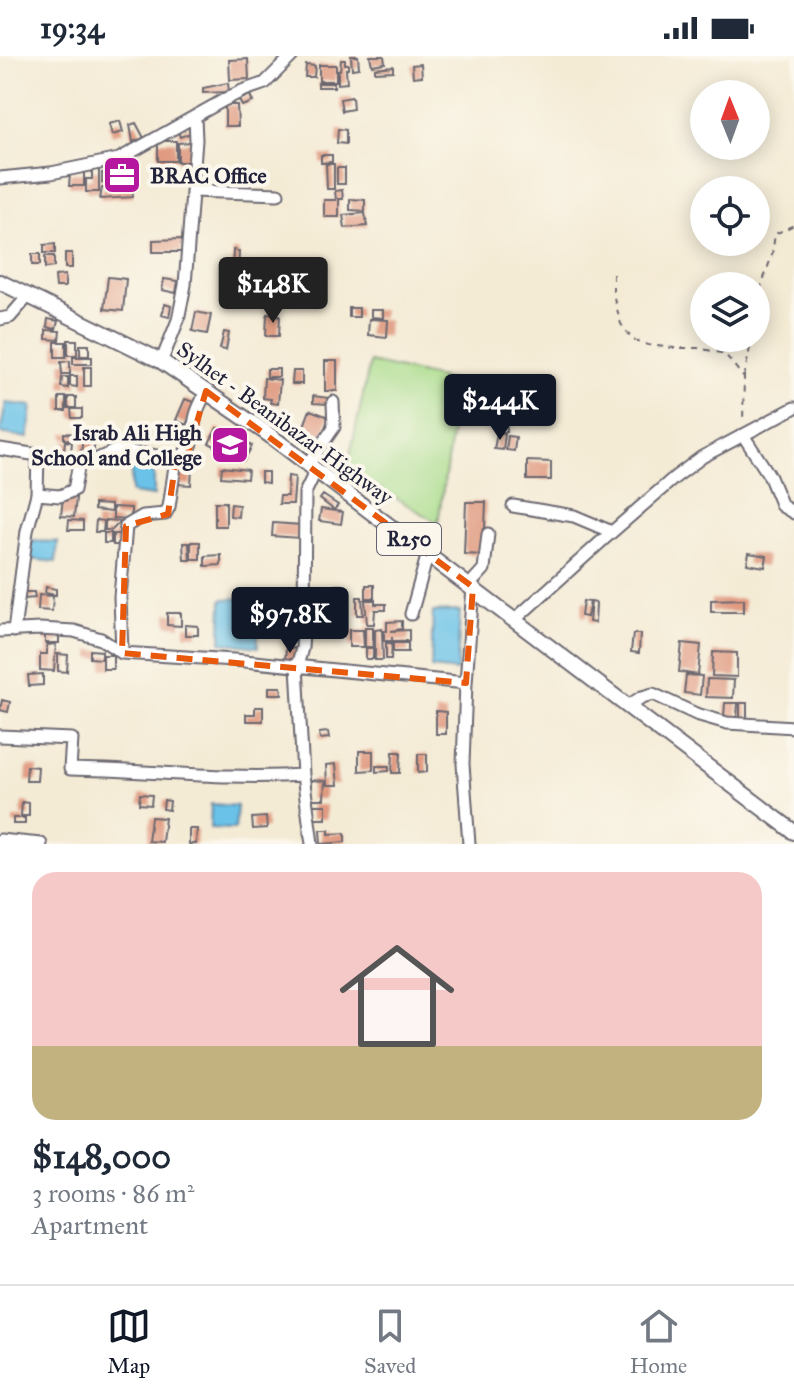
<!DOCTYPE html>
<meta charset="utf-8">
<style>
:root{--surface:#fff;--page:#f2f2f3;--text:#1f2937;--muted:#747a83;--line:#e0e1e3;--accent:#111827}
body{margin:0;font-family:"IM FELL Great Primer",serif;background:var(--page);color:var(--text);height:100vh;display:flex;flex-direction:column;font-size:30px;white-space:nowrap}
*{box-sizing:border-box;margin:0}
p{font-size:26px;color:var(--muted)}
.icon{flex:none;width:44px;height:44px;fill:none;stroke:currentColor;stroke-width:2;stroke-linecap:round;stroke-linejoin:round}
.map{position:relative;height:788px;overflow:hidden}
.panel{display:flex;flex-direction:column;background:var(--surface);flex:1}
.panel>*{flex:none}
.needle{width:52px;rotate:359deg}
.controls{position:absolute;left:690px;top:24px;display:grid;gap:16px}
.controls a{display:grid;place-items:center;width:80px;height:80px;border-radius:50%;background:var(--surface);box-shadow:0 4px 20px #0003;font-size:40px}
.price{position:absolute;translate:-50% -68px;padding:0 18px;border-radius:8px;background:var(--accent);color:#fff;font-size:26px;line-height:52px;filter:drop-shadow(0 2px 4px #0008)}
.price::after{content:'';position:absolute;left:50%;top:48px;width:24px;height:18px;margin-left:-12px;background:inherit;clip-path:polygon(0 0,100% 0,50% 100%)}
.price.selected{background:#222;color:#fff}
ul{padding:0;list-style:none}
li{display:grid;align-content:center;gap:16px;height:424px;padding:0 32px}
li+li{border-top:2px solid var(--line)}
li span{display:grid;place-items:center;height:248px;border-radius:24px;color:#555}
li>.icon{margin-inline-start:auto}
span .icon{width:144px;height:144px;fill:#fffc;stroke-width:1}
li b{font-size:34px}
.status{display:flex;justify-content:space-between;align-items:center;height:56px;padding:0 40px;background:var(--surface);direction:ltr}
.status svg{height:22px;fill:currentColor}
.dock{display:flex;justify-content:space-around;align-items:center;height:112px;border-top:2px solid var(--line);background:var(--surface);font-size:22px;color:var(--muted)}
.dock a{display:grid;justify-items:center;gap:4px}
.dock .selected{color:var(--accent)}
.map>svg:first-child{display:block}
.green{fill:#a9dc8b;stroke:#667f63;stroke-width:2}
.water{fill:#6bc2e8;stroke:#467292;stroke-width:2}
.building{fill:#e09a80}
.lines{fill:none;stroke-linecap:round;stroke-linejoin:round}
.minor-casing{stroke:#6c6871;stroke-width:15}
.major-casing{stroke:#6c6871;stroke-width:18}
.path{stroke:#6c6871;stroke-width:2;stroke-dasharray:6 6;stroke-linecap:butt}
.minor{stroke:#fff;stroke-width:11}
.major{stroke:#fff;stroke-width:14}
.marked{fill:none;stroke:#e8590c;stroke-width:6;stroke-dasharray:16 10;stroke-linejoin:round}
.labels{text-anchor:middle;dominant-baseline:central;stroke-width:8;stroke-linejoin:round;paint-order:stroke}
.shield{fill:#fbf7ec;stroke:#636270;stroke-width:2}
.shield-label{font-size:20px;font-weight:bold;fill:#22223b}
.poi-label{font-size:22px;font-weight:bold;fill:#22223b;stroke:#fbf7ec;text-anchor:start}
.street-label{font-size:22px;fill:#22223b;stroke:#fbf7ec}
</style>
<div class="status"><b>19:34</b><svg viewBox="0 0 49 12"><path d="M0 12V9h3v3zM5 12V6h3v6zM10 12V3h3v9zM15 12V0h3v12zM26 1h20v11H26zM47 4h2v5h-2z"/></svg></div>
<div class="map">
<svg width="794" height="788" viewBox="0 0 794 788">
<rect width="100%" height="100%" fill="#fbf7ec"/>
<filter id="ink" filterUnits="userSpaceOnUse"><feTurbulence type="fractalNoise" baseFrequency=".0125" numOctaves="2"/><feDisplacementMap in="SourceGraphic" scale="16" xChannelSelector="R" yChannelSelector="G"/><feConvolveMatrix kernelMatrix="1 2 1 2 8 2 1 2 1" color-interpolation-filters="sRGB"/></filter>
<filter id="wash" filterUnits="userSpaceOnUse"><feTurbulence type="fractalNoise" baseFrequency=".006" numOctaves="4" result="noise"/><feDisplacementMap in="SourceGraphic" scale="32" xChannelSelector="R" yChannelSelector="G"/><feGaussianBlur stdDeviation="1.8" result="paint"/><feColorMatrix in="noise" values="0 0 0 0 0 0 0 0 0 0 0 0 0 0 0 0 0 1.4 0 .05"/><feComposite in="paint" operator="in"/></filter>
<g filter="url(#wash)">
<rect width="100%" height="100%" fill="#f4ebd5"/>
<path class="green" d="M370 306 459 326 438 467 347 413Z"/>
<path class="water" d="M6 347 32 350 28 382 0 377Z
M150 402 154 412V440L131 437 132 403Z
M30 485 58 486 56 506 29 503Z
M258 542V591L221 586 222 543Z
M460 555 457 615 431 612 433 556Z
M211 748 237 750 235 773 210 772Z"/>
<g id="blocks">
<path class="building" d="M351 0H358L359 12 352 13Z
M370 0H384L385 7 372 9Z
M248 3 249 23 230 24 229 4Z
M341 4H345V8H348V13H346L347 27 338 28V14H340Z
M421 8 422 20 413 21 412 9Z
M306 9 315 10 314 21H305Z
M319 9H336V25H319Z
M393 10V15L375 16V12Z
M228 27 229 36 203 37V32Z
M318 27H334V31H318Z
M250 39 253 46 242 50 239 44Z
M352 41 353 53 342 55 340 43Z
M225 49H237L238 70H225Z
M120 65 123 76 112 79 109 68Z
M136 67 144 82 133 86 130 69Z
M189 70 191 77 180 81 178 75Z
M338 73 346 74V88L337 87Z
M158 85H176V105H158Z
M191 86 192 106H178V87Z
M321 99H332V106L321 107Z
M326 108H334V133H327Z
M116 110H128V129H116Z
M337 112H345V128H337Z
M92 114H99V136H86V123H92Z
M70 117H84V130H69Z
M102 117H109V127H102Z
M132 131 133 141 100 143 102 132Z
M342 134 343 143H339V161H324V144H336L335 135Z
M350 143 365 144V155L350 154Z
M365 157 367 170 345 172 343 159Z
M182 183V196H153V184Z
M55 188V197H44V189Z
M233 194 239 195 238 220 232 219Z
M65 197H72V212H65Z
M32 198H40V209H32Z
M45 200H54V211L45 212Z
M241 215H253V224L241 225Z
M65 219V231H56L55 220Z
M108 221 126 223 123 255 104 253Z
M164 223 178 225 176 237 162 234Z
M243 227H255L254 242 242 241Z
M165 248 171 250 169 261 162 259Z
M349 252H359V261H349Z
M371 254H383V262L371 261Z
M196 256 211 259 207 278 192 275Z
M267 258 280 259 279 280H266Z
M48 263 58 265 56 273 47 271Z
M369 263 388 264 387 281 368 279Z
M46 274 60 275 59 284 46 283Z
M224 276 229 277 226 294 220 293Z
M68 284H77V299H68Z
M55 286H66V301H55Z
M80 289H89V300H80Z
M73 301H92V308H73Z
M70 305V318H62L61 306Z
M325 305H337V335H325Z
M84 311H91V330H84Z
M267 313H279V321H267Z
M293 315H302V328H292Z
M70 320H77V331L70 330Z
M62 321H68V332L61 331Z
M264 322 280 324 278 348 270 347 271 343 263 342Z
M313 340 329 342 328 348 313 347Z
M59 341H66V355H59Z
M68 341H76V352H68Z
M470 341H480L478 359 469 358Z
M185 343 196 347 186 369 176 364Z
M71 353H82V362H72Z
M310 354 329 361 320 385 301 378Z
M283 355 292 356 291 365 281 363Z
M500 364H506L507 376H500Z
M217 372 252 390 244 405 209 387Z
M64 377 77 378 76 384 64 383Z
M497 377 505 378 503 394 494 393Z
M508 380 516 381 514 395 506 394Z
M83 381 95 383 93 400 81 398Z
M65 385 72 386 70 405 63 404Z
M55 394 62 395 60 405 53 403Z
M527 405 551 406V424H527Z
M177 410 192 411 191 429 176 428Z
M222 411 248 414 247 423 221 421Z
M261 416H268V427L261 426Z
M288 420 295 421 293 448H279L280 440H287Z
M323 439 338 449 334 454 320 443Z
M63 441 76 442 74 461 61 460Z
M215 446H226V470H215Z
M466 446H486L484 499 464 498Z
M94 448 111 449V456L94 454Z
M231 448 239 449 238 461 230 460Z
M113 451 131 452V463L113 462Z
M321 453 343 456 341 468 319 465Z
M69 464 83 465V474H68Z
M96 464 104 465 103 476H95Z
M105 464 121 465 112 474H105Z
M273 467 301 469 300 482 272 480Z
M104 477H111V487H104Z
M113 478H121V489H113Z
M191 486H200V503H191Z
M183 487H189L190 504H184Z
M749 497 767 500 765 511 747 508Z
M221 499V509L205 510V500Z
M336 529H342L341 549H336Z
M366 529H374V542H366Z
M46 531 56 533V539L45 537Z
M24 536H34L35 542 24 543Z
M39 539 53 540 52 555 38 554Z
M357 541H362L363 559H357Z
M744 543V556H711V544Z
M365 544H375V548H386V554H375L374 568H367Z
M583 545 590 546 587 561 581 560Z
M591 546 596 547 595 567 589 566Z
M167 557H181V570L167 569Z
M402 565V573L391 575 409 574V585H392V581V585H384V575H387V566Z
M185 569 198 570V579H185Z
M365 571H373V591H365Z
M382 573 383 604H375V574Z
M349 574H363L364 591H349Z
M45 578H59V587H45Z
M633 578H640L639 597 631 596Z
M386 587H392L391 603H386Z
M393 587H408V596H393Z
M682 587 701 589 698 619 679 616Z
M56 588 54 615 40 614V598H47V589Z
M286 592H295V605H285Z
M366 592H373V603H366Z
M90 594 102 595V603L90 602Z
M713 596 737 597V621L712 620Z
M58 598 68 599 67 616 58 615Z
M103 599H113V613H103Z
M43 618V629L29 630 28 619Z
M686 619 702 620 700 639 684 637Z
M707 623 734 624 733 642 706 641Z
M269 631H281L282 638H269Z
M2 644 10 646 8 656 0 654Z
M725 647H738L737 661H724Z
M740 647H747V662H740Z
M255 651H263V665H246V658H255Z
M436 655 446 656V678H436Z
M328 676 329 682 320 683 319 677Z
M359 695H373V714L359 715Z
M393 696H401L400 717H392Z
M418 698H427V716L418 717Z
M336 708 338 729H327L326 709Z
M27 710 38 711 37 725H26Z
M376 710H389V715L376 716Z
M311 724 325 725 324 743H311Z
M140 738 152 739 151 749 139 748Z
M164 744 170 745 169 754 163 753Z
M22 746 29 747V760H21Z
M311 749H326V763H311Z
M151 761 165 762 162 786 148 785Z
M266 761 267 772 253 773 252 762Z
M13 762H25V768H13Z
M189 773H197L196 788H189Z
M320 774H329V778L345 777V786L321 788Z"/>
</g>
</g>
<g filter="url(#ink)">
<use href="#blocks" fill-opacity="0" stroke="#6c6871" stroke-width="2"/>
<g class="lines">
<g class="minor-casing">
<path id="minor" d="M0 122 51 117 119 103 224 44 242 35 265 27 292 0
M192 135 278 138
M0 263 10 261 29 239
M164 299 178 264 185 229 196 84 195 61
M743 379 769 419 782 450 794 457
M0 393 38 399 37 438 27 475 14 575
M312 403 334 371 333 346
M37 438 60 440 74 434 79 407 91 406 117 394 176 403
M513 450 574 460 612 476
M474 524 484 513 488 478
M411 558 428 497
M520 559 604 483 674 422 702 401 794 352
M0 575 40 573 74 575 101 583 122 597 234 604 466 627
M122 597 120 541 126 470 143 460 165 458 169 451 176 403C200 390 190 381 196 359 198 351 203 343 206 335
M634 646 642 641 653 638 696 658 727 667 794 671
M0 680 72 683 70 713C148 714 225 724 303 719
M0 784 41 788
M312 788 303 719 297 610 302 592 304 563 305 437 316 414
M469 788 463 708 466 627 473 531"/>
</g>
<g class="major-casing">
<path id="major" d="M0 226 161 305 268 378 794 776"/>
</g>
<path class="path" d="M613 218V238L621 268 632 283 648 289 674 292H698L725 298 744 322 743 366
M756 258 761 231 772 199 775 178 794 169
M744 321 752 282"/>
<use href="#minor" class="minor"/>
<use href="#major" class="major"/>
</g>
</g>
<path class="marked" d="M206 335 473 531 466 627 122 597 126 470 168 458 176 403 188 397Z"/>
<defs>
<g id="office-square" transform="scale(2)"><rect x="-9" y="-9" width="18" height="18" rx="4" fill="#b5179e" stroke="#fbf7ec"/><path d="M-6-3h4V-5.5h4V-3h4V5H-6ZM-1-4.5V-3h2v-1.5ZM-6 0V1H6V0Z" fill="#fff"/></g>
<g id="school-square" transform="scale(2)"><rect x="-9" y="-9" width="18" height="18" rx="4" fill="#b5179e" stroke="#fbf7ec"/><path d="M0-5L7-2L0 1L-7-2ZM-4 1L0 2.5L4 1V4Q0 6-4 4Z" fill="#fff"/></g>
</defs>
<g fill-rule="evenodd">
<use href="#office-square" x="122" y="119"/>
<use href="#school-square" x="230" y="389"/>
</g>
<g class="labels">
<rect class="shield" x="377" y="467" width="64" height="32" rx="6"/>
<g class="shield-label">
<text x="409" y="483">R250</text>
</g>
<g class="poi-label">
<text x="150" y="119">BRAC Office</text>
<text x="202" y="376" text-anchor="end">Israb Ali High<tspan x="202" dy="25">School and College</tspan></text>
</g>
<g class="street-label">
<text transform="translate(285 367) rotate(36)">Sylhet - Beanibazar Highway</text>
</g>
</g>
</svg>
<div class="controls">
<a><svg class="needle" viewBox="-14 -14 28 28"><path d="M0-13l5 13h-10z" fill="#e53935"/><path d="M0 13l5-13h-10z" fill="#747a83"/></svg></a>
<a><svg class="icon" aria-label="locate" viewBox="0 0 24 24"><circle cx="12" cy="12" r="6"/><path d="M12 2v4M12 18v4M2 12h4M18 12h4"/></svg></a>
<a><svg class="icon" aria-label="layers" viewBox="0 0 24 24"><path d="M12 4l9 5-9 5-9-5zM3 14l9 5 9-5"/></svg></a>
</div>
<b class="price selected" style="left:273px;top:269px">$148K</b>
<b class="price" style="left:500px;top:386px">$244K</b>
<b class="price" style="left:290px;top:599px">$97.8K</b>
</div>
<section class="panel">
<ul>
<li><span style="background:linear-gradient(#f6c9c9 70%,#c2b280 0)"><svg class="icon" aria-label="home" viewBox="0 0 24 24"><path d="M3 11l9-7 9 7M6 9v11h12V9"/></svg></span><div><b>$148,000</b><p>3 rooms · 86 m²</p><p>Apartment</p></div></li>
</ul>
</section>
<nav class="dock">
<a class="selected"><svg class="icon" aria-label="map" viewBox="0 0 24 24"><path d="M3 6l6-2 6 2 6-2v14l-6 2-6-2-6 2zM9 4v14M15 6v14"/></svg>Map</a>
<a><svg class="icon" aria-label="saved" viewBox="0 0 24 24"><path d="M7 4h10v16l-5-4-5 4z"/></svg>Saved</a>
<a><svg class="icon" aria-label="home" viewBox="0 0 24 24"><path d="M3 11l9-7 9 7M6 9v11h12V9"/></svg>Home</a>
</nav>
